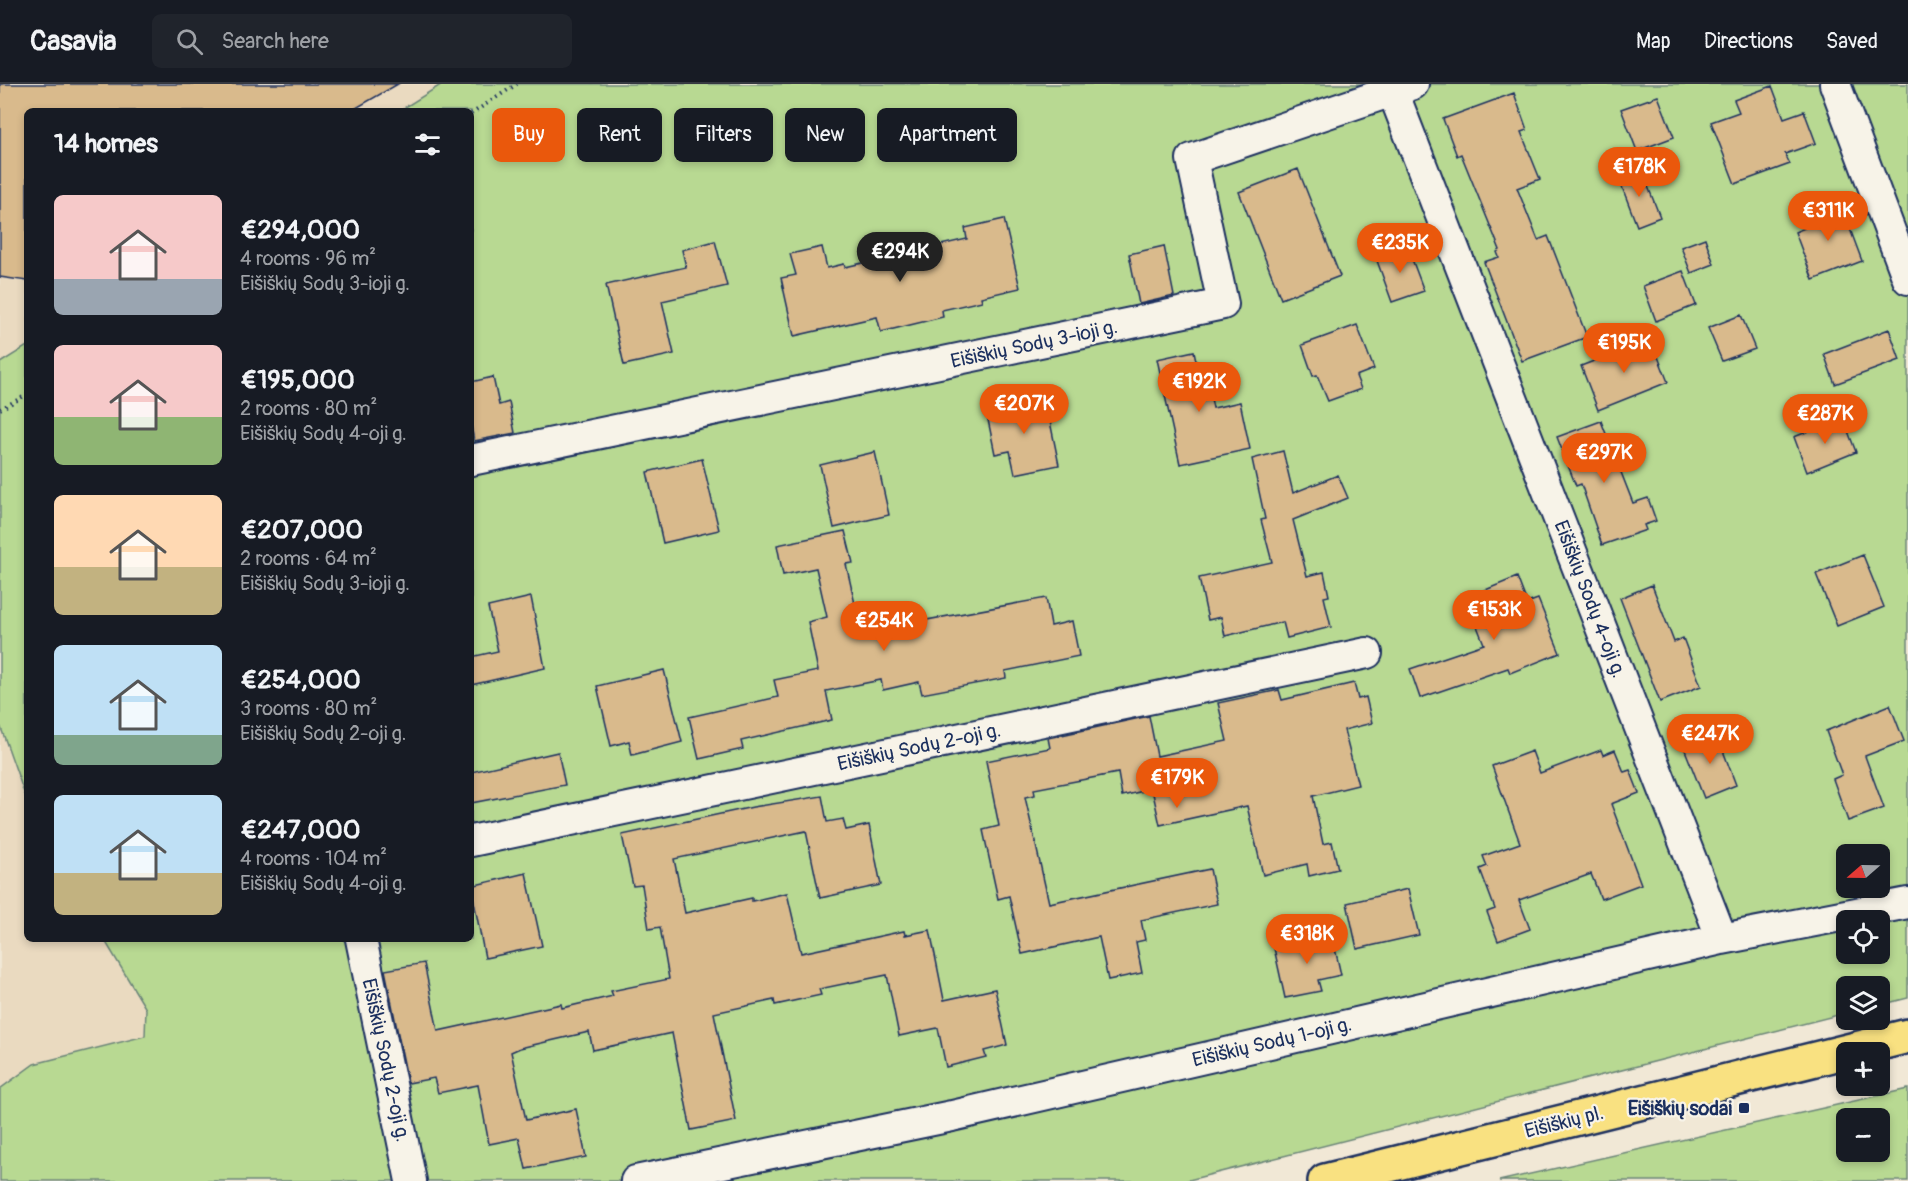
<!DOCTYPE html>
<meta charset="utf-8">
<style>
:root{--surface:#171b24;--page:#20242c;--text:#f1f3f6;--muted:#9ea1a6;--line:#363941;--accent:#ea580c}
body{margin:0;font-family:Pangolin,sans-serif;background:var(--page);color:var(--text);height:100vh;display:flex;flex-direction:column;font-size:22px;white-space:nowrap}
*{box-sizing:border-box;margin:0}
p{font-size:20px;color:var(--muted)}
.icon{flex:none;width:33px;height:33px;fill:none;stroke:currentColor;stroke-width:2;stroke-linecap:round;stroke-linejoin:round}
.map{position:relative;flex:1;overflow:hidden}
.sheet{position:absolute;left:24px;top:24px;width:450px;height:834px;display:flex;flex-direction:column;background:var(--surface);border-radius:9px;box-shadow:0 3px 9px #0003}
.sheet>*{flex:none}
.hud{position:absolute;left:492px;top:24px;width:570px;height:54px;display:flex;gap:12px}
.needle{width:39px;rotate:250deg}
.controls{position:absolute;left:1836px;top:760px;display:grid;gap:12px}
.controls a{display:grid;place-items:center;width:54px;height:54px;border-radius:9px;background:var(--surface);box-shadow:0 3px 9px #0003;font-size:30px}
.price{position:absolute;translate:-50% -51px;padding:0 14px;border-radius:21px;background:var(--accent);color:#fff;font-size:20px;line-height:39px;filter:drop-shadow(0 2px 3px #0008)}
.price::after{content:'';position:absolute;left:50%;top:36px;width:18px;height:14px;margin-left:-9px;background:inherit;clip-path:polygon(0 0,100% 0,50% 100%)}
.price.active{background:#222;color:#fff}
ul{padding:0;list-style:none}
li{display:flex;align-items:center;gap:18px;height:150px;padding:0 30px}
li span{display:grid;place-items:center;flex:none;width:168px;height:120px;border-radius:9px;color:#555}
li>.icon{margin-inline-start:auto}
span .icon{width:72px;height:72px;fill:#fffc;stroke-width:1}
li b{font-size:26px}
h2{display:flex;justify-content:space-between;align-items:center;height:72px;padding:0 30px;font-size:26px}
.tag{padding:0 21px;border-radius:9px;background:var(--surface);box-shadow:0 3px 9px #0003;font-size:21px;line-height:54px}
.tag.active{background:var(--accent);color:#fff}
header{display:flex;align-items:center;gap:36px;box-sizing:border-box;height:84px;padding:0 30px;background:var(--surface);border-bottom:2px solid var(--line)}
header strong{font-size:28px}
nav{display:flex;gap:33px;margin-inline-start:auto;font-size:21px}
.search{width:420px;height:54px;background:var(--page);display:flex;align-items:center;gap:15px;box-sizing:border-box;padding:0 21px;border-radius:9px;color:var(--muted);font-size:22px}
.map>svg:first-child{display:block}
.built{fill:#eadac0}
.green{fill:#b8d992;stroke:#6a8478;stroke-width:1.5;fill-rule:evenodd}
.building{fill:#d9ba8c;stroke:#1b2f5e;stroke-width:1.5}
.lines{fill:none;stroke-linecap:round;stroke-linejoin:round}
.minor-casing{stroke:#1b2f5e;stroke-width:34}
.primary-casing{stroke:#1b2f5e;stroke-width:38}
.path{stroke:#1b2f5e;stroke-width:4;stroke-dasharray:1.5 4.5;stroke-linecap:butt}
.minor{stroke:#f7f3e8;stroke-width:30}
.primary{stroke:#f9e181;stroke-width:33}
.poi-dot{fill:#1b2f5e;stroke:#f7f3e8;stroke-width:2}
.labels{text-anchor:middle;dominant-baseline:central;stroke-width:4.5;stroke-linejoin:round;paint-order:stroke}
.street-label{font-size:20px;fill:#1b2f5e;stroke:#f7f3e8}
.poi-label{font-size:20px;font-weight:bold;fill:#1b2f5e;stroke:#f7f3e8;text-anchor:end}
</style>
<header>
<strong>Casavia</strong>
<div class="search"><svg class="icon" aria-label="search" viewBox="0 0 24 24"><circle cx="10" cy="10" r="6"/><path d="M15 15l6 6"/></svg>Search here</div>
<nav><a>Map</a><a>Directions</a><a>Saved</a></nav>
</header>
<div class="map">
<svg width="1908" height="1097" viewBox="0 0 1908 1097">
<rect width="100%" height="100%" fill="#f1e8d6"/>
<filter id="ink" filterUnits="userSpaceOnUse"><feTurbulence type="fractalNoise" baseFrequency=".0167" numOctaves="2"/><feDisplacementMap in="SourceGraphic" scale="12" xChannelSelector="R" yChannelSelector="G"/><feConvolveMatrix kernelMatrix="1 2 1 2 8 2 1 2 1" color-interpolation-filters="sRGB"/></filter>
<g filter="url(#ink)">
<path class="built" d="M0 0H442L399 27H27V262L0 279Z
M0 641 27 717V855H104L146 925 145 953 34 980 0 1005Z"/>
<path class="green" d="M442 0H1908V914L1880 921V903H1846V929L1185 1097H0V1005L34 980 145 952 146 925 104 855H471V27H399ZM1846 771H1880V804H1846ZM1846 837H1880V870H1846Z
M27 262V717L0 641V279Z
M1908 1005V1097H1499ZM1846 1035H1880V1068H1846Z"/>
<path class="building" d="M0 0H398L351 27H27V197L0 193Z
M1772 2 1784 34 1804 27 1816 59 1785 70 1790 80 1735 100 1711 38 1739 28 1734 16Z
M1514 9 1527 46 1521 48 1540 95 1517 104 1538 156 1548 152 1587 253 1522 277 1484 178 1499 173 1497 168 1500 166 1461 70 1457 72 1443 35Z
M1658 12 1674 53 1637 67 1621 25Z
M1298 85 1340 192 1281 215 1239 108Z
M1642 87 1660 133 1637 142 1619 95Z
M1840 118 1862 177 1813 196 1795 148 1809 142 1804 132Z
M1004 135 1020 204 981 213 982 217 942 226 943 233 881 248 877 233 794 252 781 194 796 191 790 170 822 163 827 184 844 180 845 183 967 155 965 144Z
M1705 154 1714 180 1691 189 1681 163Z
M715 157 727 202 662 217 674 270 624 281 606 201 686 183 682 166Z
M1164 162 1174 212 1139 220 1129 170Z
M1407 162 1424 207 1392 218 1376 174Z
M1683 187 1696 221 1656 237 1643 202Z
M1741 231 1755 265 1722 277 1708 244Z
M1357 241 1374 285 1356 292 1361 305 1328 317 1317 291 1313 292 1302 261Z
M1889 245 1900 276 1835 300 1824 270Z
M1651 255 1668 298 1598 326 1581 282Z
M1194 267 1200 296 1207 295 1213 324 1240 318 1250 365 1180 380 1157 275Z
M493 293 499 321 509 318 515 349 474 357 471 341V298Z
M1045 313 1059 381 1015 390 1010 367 995 370 986 326Z
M1843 334 1856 368 1807 388 1794 353Z
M1601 337 1633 419 1648 414 1656 437 1644 441 1646 446 1602 461 1581 400 1576 402 1557 353Z
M1283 367 1293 409 1338 391 1348 414 1293 436 1307 492 1324 488 1329 512 1324 513 1331 543 1287 554 1283 538 1225 552 1221 533 1208 536 1199 494 1272 478 1261 436 1265 435 1252 375Z
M875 368 889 431 834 444 820 381Z
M702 375 719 446 663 459 647 388Z
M845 447 853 479 846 480 860 542 920 530 921 537 1046 514 1051 542 1072 537 1079 572 1005 587 1006 594 922 610 919 598 883 606 881 596 826 607 832 636 741 657 743 665 699 675 689 633 778 613 774 596 818 587 808 538 827 533 816 484 783 491 777 461Z
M1863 471 1884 523 1837 542 1816 490Z
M1517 493 1527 519 1538 515 1560 569 1510 589 1508 584 1420 614 1410 585 1484 560 1466 514Z
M1652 501 1674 558 1683 554 1701 602 1660 618 1620 514Z
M531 513 545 584 471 601V573L498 567 488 523Z
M664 586 682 658 632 671 629 657 611 662 597 602Z
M1354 599 1358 615 1366 613 1372 639 1344 646 1358 701 1313 712 1323 760 1332 758 1338 785 1309 792 1307 780 1263 791 1247 722 1160 741 1152 705 1122 712 1118 689 1034 705 1035 711 1025 713 1049 819 1210 785 1217 820 1141 836 1145 856 1136 858 1142 889 1108 896 1099 853 1022 870 1009 812 998 815 983 746 999 742 986 677 1050 664 1048 654 1149 632 1157 672 1227 657 1218 619 1279 606 1282 616Z
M1890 621 1904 657 1865 672 1884 724 1848 737 1833 695 1842 691 1826 647Z
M1716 648 1736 701 1704 714 1683 661Z
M1601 666 1603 671 1615 666 1624 688 1630 686 1639 709 1611 720 1641 800 1601 815 1591 790 1519 816 1530 845 1498 857 1487 828 1495 825 1480 785 1487 782 1483 772 1520 759 1492 682 1532 667 1540 689Z
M558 668 565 701 471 719V688Z
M822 712 827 738 843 735 846 746 869 741 881 801 820 814 806 747 674 775 685 829 752 814V817L787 809 801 869 904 847 905 851 930 846 944 916 995 905 1007 961 984 967 986 973 946 983 938 944 899 952 887 891 819 905 821 911 775 921 774 916 714 929 736 1037 691 1046 672 949 593 966 589 948 520 964 511 968 526 1036 576 1025 586 1073 526 1085 519 1054 489 1060 478 1001 438 1009 434 994 408 999 385 886 424 879 438 947 561 920 562 924 613 912 611 907 669 895 660 843 649 845 642 801 633 802 622 751 753 723Z
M526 789 542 862 485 874 471 802Z
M1408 805 1419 851 1357 865 1347 819Z
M1332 851 1341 891 1318 896 1321 907 1285 914 1274 864Z"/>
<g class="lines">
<g class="minor-casing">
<path id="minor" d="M1835 0 1908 195
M1393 8 1722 855
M471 376 1223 220 1192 75 1413 0
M471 757 1367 569
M361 855 411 1097
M636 1097 952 1032 1722 855 1908 819"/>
</g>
<g class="primary-casing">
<path id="primary" d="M1325 1097 1908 952"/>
</g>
<path class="path" d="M471 30 517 0
M0 325 27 311"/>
<use href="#minor" class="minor"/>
<use href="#primary" class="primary"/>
</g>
</g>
<rect class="poi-dot" x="1738" y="1018" width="12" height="12" rx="3"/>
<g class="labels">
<g class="street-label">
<text transform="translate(1034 260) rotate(-12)">Eišiškių Sodų 3-ioji g.</text>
<text transform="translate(1590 515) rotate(69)">Eišiškių Sodų 4-oji g.</text>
<text transform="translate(919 663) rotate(-12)">Eišiškių Sodų 2-oji g.</text>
<text transform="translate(1272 958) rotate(-13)">Eišiškių Sodų 1-oji g.</text>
<text transform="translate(386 976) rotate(78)">Eišiškių Sodų 2-oji g.</text>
<text transform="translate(1564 1038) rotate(-14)">Eišiškių pl.</text>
</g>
<g class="poi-label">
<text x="1732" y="1024">Eišiškių sodai</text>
</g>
</g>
</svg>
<div class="controls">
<a><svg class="needle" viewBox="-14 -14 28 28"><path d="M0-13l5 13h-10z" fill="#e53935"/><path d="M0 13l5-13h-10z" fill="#9ea1a6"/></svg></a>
<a><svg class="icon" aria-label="locate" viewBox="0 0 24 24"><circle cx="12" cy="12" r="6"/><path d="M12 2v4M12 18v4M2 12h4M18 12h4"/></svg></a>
<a><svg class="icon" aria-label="layers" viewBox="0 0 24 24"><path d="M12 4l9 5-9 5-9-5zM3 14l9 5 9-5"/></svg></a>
<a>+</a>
<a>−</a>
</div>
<b class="price" style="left:1639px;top:114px">€178K</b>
<b class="price" style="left:1828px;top:158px">€311K</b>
<b class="price" style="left:1400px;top:190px">€235K</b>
<b class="price active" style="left:900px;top:199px">€294K</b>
<b class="price" style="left:1624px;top:290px">€195K</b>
<b class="price" style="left:1199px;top:329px">€192K</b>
<b class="price" style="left:1024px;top:351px">€207K</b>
<b class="price" style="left:1825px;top:361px">€287K</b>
<b class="price" style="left:1604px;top:400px">€297K</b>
<b class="price" style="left:1494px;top:557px">€153K</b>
<b class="price" style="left:884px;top:568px">€254K</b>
<b class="price" style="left:1710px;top:681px">€247K</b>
<b class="price" style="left:1177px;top:725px">€179K</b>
<b class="price" style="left:1307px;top:881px">€318K</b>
<div class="hud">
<a class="tag active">Buy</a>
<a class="tag">Rent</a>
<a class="tag">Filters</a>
<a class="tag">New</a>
<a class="tag">Apartment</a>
</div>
<section class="sheet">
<h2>14 homes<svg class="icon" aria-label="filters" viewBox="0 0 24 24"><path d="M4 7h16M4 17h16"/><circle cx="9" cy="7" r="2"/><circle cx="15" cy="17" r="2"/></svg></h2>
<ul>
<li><span style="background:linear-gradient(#f6c9c9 70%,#9aa5b1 0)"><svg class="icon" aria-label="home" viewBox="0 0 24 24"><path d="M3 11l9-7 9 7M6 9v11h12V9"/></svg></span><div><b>€294,000</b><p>4 rooms · 96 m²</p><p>Eišiškių Sodų 3-ioji g.</p></div></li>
<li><span style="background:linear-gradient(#f6c9c9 60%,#8fb573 0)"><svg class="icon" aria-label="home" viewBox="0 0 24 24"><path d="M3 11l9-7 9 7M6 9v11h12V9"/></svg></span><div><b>€195,000</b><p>2 rooms · 80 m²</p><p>Eišiškių Sodų 4-oji g.</p></div></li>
<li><span style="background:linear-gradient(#ffd9b3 60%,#c2b280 0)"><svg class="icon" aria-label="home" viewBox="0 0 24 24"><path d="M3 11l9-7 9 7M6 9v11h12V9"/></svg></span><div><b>€207,000</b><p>2 rooms · 64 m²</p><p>Eišiškių Sodų 3-ioji g.</p></div></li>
<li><span style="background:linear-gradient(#bfe0f5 75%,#7fa58c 0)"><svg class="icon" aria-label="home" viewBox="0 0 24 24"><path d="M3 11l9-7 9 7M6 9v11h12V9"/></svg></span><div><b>€254,000</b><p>3 rooms · 80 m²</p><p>Eišiškių Sodų 2-oji g.</p></div></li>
<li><span style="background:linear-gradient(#bfe0f5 65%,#c2b280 0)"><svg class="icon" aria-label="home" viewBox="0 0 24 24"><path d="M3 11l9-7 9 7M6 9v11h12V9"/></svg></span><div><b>€247,000</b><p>4 rooms · 104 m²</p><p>Eišiškių Sodų 4-oji g.</p></div></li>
</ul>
</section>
</div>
